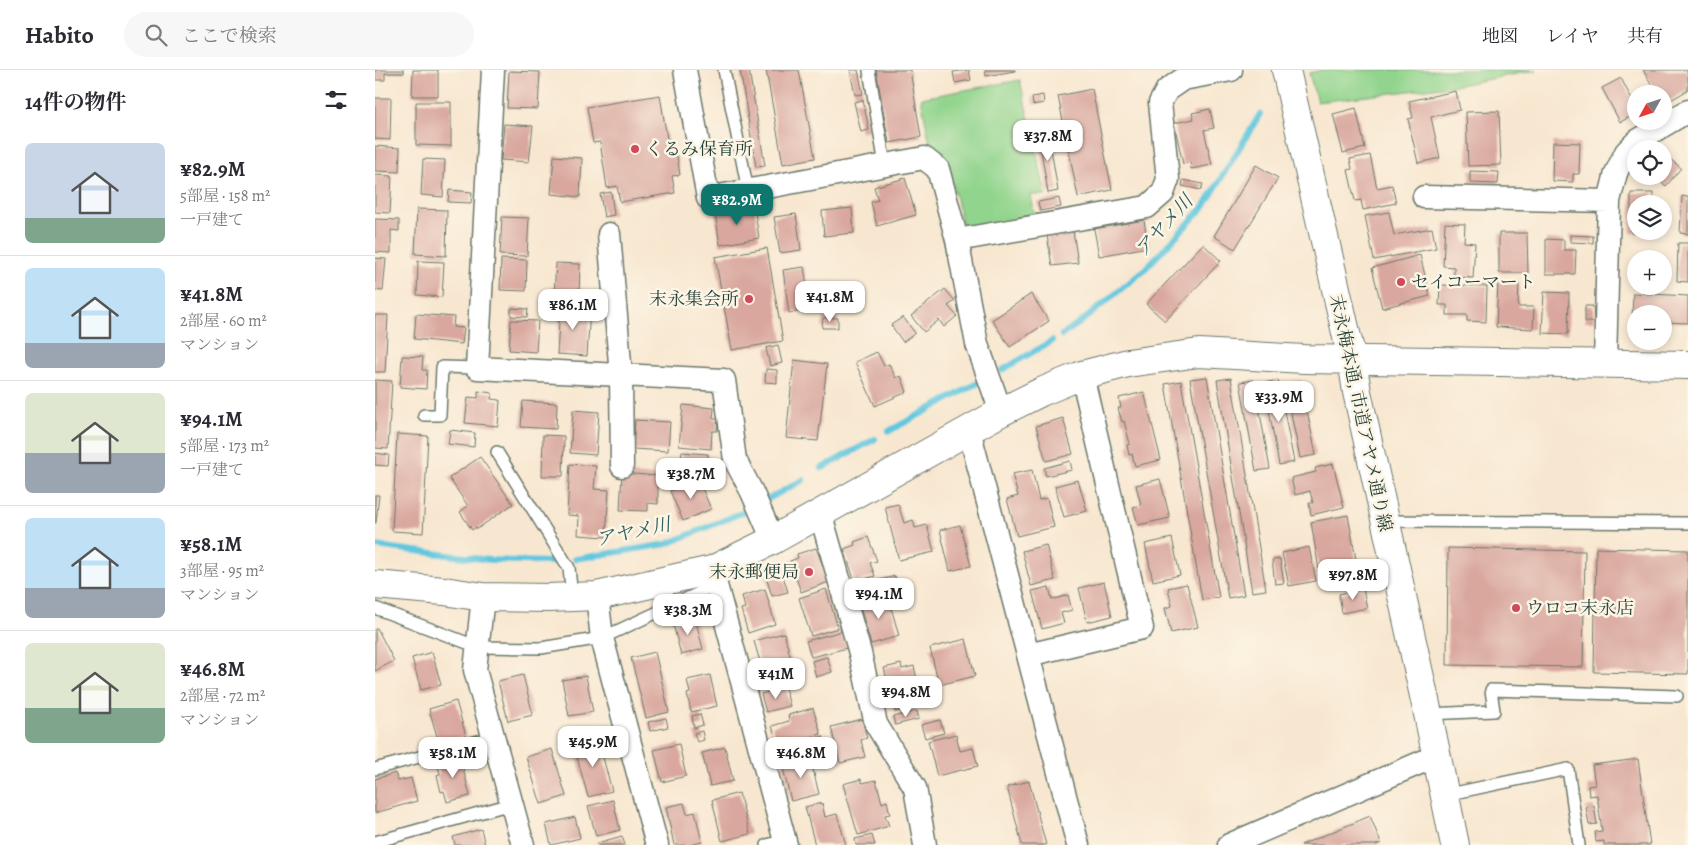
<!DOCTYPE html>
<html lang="ja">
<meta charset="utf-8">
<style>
:root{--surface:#fff;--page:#f7f7f7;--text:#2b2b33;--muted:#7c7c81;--line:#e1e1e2;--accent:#0f766e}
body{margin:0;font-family:Alegreya,"Noto Serif JP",serif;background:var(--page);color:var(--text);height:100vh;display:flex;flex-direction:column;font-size:19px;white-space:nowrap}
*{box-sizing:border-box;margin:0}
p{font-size:16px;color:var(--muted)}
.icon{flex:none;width:28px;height:28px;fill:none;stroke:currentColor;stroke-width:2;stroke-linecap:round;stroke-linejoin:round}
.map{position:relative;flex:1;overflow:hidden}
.sheet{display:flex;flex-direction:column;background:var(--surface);width:375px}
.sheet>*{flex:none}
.needle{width:32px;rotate:230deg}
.buttons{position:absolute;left:1252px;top:15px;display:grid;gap:10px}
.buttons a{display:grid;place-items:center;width:45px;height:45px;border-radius:50%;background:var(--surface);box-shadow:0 2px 8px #0003;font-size:25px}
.price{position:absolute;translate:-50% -42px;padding:0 11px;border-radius:10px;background:#fff;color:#222;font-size:16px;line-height:32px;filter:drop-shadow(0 1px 2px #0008)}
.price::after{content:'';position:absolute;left:50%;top:30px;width:15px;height:11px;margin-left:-8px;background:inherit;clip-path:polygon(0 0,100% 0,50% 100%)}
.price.current{background:var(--accent);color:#fff}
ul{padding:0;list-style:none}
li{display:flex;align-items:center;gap:15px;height:125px;padding:0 25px}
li+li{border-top:1px solid var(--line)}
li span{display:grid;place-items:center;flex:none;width:140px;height:100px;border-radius:8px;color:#555}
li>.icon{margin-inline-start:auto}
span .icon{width:60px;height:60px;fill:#fffc;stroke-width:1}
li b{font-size:21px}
h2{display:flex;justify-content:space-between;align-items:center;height:60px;padding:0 25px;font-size:21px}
header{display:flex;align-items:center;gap:30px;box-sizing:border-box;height:70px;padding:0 25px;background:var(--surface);border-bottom:1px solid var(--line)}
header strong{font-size:24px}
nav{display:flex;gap:28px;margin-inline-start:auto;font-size:18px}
.search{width:350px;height:45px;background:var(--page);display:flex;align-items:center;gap:12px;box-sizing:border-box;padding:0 18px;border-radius:28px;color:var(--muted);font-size:19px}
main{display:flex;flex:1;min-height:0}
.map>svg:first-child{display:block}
.green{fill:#91d48d;stroke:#588860}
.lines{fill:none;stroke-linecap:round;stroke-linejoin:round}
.stream{stroke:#61c7df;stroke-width:6}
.building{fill:#d9a79e}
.service-casing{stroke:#6b786b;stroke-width:14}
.minor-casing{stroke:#6b786b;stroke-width:25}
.tertiary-casing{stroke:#6b786b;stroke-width:30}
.service{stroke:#fff;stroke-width:11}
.minor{stroke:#fff;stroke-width:22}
.tertiary{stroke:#fff;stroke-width:28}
.poi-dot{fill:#d1495b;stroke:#fcf5e5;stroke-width:2}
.labels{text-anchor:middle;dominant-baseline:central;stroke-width:5;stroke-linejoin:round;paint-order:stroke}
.poi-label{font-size:18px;fill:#1f3d34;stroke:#fcf5e5;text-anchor:start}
.street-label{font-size:18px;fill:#1f3d34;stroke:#fcf5e5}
.water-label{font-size:19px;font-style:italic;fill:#30605f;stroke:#fcf5e5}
</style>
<header>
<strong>Habito</strong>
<div class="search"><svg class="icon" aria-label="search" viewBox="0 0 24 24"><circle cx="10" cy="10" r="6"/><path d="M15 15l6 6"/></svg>ここで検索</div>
<nav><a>地図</a><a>レイヤ</a><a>共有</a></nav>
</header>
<main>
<section class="sheet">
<h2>14件の物件<svg class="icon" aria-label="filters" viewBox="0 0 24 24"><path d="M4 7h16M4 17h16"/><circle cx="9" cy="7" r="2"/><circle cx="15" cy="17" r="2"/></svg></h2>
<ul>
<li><span style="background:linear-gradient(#c9d6e8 75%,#7fa58c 0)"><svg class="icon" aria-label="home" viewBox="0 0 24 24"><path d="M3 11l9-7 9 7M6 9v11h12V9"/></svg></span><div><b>¥82.9M</b><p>5部屋 · 158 m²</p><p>一戸建て</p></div></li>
<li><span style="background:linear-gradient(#bfe0f5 75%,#9aa5b1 0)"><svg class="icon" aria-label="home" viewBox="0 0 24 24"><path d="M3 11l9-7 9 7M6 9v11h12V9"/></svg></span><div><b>¥41.8M</b><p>2部屋 · 60 m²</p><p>マンション</p></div></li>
<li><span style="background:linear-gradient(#dfe7d0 60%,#9aa5b1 0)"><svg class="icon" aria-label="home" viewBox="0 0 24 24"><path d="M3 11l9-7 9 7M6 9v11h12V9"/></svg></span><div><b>¥94.1M</b><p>5部屋 · 173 m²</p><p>一戸建て</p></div></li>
<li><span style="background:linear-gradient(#bfe0f5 70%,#9aa5b1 0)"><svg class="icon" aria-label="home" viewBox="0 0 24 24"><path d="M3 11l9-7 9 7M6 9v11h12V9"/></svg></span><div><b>¥58.1M</b><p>3部屋 · 95 m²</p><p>マンション</p></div></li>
<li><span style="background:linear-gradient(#dfe7d0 65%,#7fa58c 0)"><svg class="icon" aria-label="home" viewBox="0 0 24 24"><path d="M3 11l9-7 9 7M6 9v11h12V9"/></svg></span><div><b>¥46.8M</b><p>2部屋 · 72 m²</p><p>マンション</p></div></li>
</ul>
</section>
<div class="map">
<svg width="1313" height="775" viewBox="0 0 1313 775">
<rect width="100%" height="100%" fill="#fcf5e5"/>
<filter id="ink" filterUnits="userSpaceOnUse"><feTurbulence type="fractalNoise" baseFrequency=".02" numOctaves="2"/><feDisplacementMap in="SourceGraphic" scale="10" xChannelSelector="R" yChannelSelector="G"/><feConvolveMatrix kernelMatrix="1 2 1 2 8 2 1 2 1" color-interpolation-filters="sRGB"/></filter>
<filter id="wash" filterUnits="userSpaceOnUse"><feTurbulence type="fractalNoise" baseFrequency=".0096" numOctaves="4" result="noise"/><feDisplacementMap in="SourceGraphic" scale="20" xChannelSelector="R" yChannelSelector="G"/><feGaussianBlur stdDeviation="1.12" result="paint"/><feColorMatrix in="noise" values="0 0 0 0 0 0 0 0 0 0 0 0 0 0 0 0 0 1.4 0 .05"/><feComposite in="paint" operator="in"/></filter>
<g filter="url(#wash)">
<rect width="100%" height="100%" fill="#f8e7d0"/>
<path class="green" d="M947 0H1162L1084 15 942 32 934 3Z
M645 10 671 125H656L660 148 596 160 587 153 570 85 555 74 546 28Z"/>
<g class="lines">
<path class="stream" d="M687 265 706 252 768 201 829 137 885 44
M627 300 677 271
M514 361 603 313
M447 398 500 369
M0 476 115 490 178 492
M200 489 292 474 371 441 428 410"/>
</g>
<g id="blocks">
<path class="building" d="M0 0H29V3H10V10H0Z
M38 0H63V26H37Z
M365 0H374L390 96 381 97Z
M391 0H424L440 88 408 94Z
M475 0H483L488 24 480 25Z
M501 0H535L546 67 514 73Z
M594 0 596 10 580 13 578 2Z
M610 0H640V1L611 6Z
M1268 0H1311L1313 4V20L1289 34V24H1282Z
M134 1 165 2 163 39 132 38Z
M1246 8 1261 38V44L1245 52 1227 18Z
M717 19 737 120 703 127 683 26Z
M1081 21 1085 40 1056 47 1065 88 1043 93 1033 49 1038 48 1034 31Z
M285 25 295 87 302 86 305 105 297 106 300 123 245 132 242 116 232 118 225 72 218 73 212 37Z
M668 25 669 33 658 35 657 27Z
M0 28H16L15 70 0 69Z
M488 30 494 60 486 62 479 32Z
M41 32H76V76L41 75Z
M981 38 990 78 968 83 958 44Z
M835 39 839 58 829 60 837 95 816 99 815 92 808 94 799 53 819 49 817 43Z
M1124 41 1126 95 1093 96 1091 42Z
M129 54 158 56 154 92 126 90Z
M673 61 683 121 673 123 663 62Z
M1178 72 1205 73 1204 104H1198V112L1177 111Z
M0 76 25 78 24 102 0 101Z
M1289 84 1306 98 1291 116 1278 106H1289Z
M995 85 1002 118 1017 115 1021 133 988 140 986 130 980 131 973 100 977 99 975 89Z
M179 86 207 88 205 127 176 124Z
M48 89 70 90 68 127 46 125Z
M881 95 903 108 860 179 839 166Z
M1095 101 1124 102 1123 114 1095 113Z
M0 105 17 106 15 143 0 142Z
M530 108 541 145 502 156 496 132 503 130 499 117Z
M808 110 828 114 826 120 807 116Z
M74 120 97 122 96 133 73 132Z
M236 122 239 145 229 147 225 124Z
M1256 123H1278V134H1261V161H1278V163H1256Z
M1307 126 1313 127V164L1305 163Z
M684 128 686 137 665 141 663 132Z
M379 136 384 168 345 175 340 143Z
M477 138 479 163 449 166 447 141Z
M42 139 72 140 71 186 40 184Z
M1014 142 1019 165 1057 158 1061 178 999 190 990 146Z
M421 144 426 180 405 183 399 147Z
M127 147 154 148 152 186 125 185Z
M0 149 24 150V161L16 160V183L0 182Z
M769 150 773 177 724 186 719 159Z
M1070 153 1090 154 1089 172 1100 173 1098 208 1079 207V197L1068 196Z
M698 161 703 193 677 196 672 165Z
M1124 163H1152L1153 203H1124Z
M1195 165 1218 166V173L1195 172Z
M1171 169 1189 170V180H1201L1200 204H1171Z
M1303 173H1313V212L1302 211Z
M828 174 846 191 790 251 771 234Z
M392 178 408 271 357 280 340 187Z
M1045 185 1055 226 1007 238 997 198Z
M0 188 11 189 8 221 0 220Z
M126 189 152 190 151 221 125 220Z
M43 191 69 192 67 227 42 225Z
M181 193 205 194 204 225 179 224Z
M429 197 436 240 414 243 408 200Z
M1123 212 1144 213 1143 237H1159L1158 259 1121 257Z
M1065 215 1112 216 1111 252 1092 251V245H1072V235H1064Z
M570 219 580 231 573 236 582 246 569 257 564 250 549 262 536 246Z
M1169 222 1194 223 1193 264 1167 263Z
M1258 223 1313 226V253L1289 252V244H1261V251H1257Z
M656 224 674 251 635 277 617 250Z
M1210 236H1218L1219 252H1210Z
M185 237 215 239 212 286 182 284Z
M136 238 153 239 152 247 136 246Z
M41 244 79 247 78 257 89 258 87 274 39 269Z
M0 245H13L10 302H0Z
M528 247 540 263 528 272 516 255Z
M448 248H463V258H447Z
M136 250 163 251 161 282 134 280Z
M403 275 407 293 395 296 391 278Z
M502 282 509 296 514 294 521 308 526 306 532 322 500 336 480 292Z
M27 286 48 287 47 300H52L51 319 25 317Z
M419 290 452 294 443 371 411 368Z
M391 299 402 300V313L390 312Z
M832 307 869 525 853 528 815 309Z
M856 308 891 520 877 522 842 310Z
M0 310 17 311 13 379 0 378Z
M879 310 895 399 881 401 865 312Z
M903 310 919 392 904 395 889 313Z
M806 311 844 527 827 530 790 314Z
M926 311 941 385 925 388 910 314Z
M103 321 117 323 116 329 125 330 123 356 90 353 93 327 103 328Z
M769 322 786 390 760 396 757 384 754 385 752 375 755 374 749 351 747 352 743 338H746L744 328Z
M148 331 182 333 181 359 146 357Z
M308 335 339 338 338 349H343L342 361H337L336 379 304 376Z
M198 340 224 342 221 385 195 383Z
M688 348 698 384 671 391 661 356Z
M260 350 295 352 293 381 258 379Z
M75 360 100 363 99 377 73 374Z
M22 364 53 366 48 463 17 461Z
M168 365 189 366 188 406H167Z
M307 382 333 384V392L306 389Z
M0 383 14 385 13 396 0 395Z
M105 387 138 434 102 459 101 457 97 460 85 442 93 436 74 408Z
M695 391 697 400 671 406 669 398Z
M195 394 221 396 219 419 234 420 231 467 203 465 204 446 192 445Z
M293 394 311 396 310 406 292 405Z
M958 394 969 437 936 445 934 433H938L935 421 920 425 916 408 941 402 940 398Z
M657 400 664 430 672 428 679 457 642 466 632 429 643 426 637 404Z
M247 403 283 406V434L273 433V441L245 440Z
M323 409 336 439 308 451 295 421Z
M785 409 795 448 763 455 758 437 766 435 761 415Z
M703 410 712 441 689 447 680 416Z
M0 425H4L1 453H0Z
M523 434 529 453 538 450 540 458 552 455 559 482 524 490 510 437Z
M973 445 984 506 946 512 936 452Z
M585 455 596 496 575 501 565 460Z
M493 467 502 491 495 493 500 506 480 512 469 479 480 475 479 472Z
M797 468 805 505 778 511 770 474Z
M671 475 680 510 656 516 647 481Z
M934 477 941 511 914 516 907 483Z
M441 478 454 512 426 522 415 491 423 488 422 484Z
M1073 478 1210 481 1208 597 1072 595Z
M1221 478 1313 480V604L1219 602Z
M905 489 909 513 900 514 897 490Z
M406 500 413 522 397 526 390 504Z
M520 506 523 517 497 523 495 513Z
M729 512 737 546 712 552 704 518Z
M812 514 823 557 796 563 790 538 797 536 793 518Z
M674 517 677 530 693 525 697 540 686 543 689 553 667 559 657 521Z
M390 519 400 554 373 563 366 539 370 538 367 526Z
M451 519 463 558 436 566 424 528Z
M988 519 992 538 967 543 964 524Z
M513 526 524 566 496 574 484 534Z
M320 548 328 579 306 585 298 554Z
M2 558 19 591 0 601V559Z
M467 561 472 578 436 587 431 571Z
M409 563 419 601 390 609 379 571Z
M591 569 600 606 564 615 555 578Z
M57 582 66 615 46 620 37 588Z
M280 582 294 642 271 648 256 588Z
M452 587 457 602 441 607 437 591Z
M526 594 527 599 539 596 548 635 520 642 509 598Z
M148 605 158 645 133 651 123 611Z
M335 605 342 636 316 642 312 624 315 623 312 610Z
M211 606 218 642 194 646 187 610Z
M410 617 415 636 391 642 386 624Z
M81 631 91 666 64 673 54 639Z
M438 638 446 664 403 676 397 656 414 651 413 645Z
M542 641 544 649 520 655 518 647Z
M325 644 328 655 319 658 317 646Z
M291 648 293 657 275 661 273 652Z
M487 649 492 668 486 670 490 687 465 693 456 657Z
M565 650 569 663 550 668 546 655Z
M327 661 329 670 322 672 319 663Z
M581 664 585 681 598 678 603 696 562 706 553 671Z
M448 666 451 677 434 683 430 672Z
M223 669 237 721 213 727 199 676Z
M304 674 311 706 287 712 279 680Z
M350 677 358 711 335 716 327 683Z
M177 679 191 726 166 734 151 687Z
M85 686 95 726 72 732 69 721 66 722 62 705 65 704 62 692Z
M435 687 444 724 416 731 407 694Z
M1263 689 1275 775H1229V771L1221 772 1220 762 1227 761 1222 725 1214 726 1213 716 1220 715 1217 695Z
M20 703 23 711 36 708 42 731 0 743V709Z
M486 709 487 713 501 710 507 733 512 731 515 744 510 745 514 756 483 765 468 714Z
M654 711 671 775H647L632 717Z
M364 723 375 764 347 771 337 730Z
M238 730 245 760 221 766 213 736Z
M309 733 312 744 320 742 327 772 314 775H299L291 737Z
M447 733 450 747 462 744 471 775H440L430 737Z
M1219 736 1222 754 1214 755 1211 737Z
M995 746 1006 773 1001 775H926Z
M200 747 205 768 176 775 171 754Z
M106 759 110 775H80L78 767Z
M497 765 500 775H481L480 769Z
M247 766 250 775H223L222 773Z"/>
</g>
</g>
<g filter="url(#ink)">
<use href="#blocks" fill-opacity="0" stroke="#6b786b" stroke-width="1"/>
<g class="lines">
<g class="service-casing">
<path id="service" d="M349 0 373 121
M494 0 510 95
M49 345H65L67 297 102 298
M122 382 194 498 197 527
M1011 451 1313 453
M0 538 103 577 166 578 227 568 341 515
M1053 644 1119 641 1116 620 1302 626
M0 699 118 667
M1070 725 1193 699 1204 775
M0 772 136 734
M392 775 410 770"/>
</g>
<g class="minor-casing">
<path id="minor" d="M118 0 102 298 349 310 360 390 377 422 398 470
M310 0 333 128 549 88 563 99 582 170 772 137 788 123 793 109 785 33 792 20 808 9 856 0
M1049 127 1234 131
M234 164 246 305 247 396
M582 170 602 274 626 342
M1230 294 1234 131 1241 103 1251 82 1262 71 1313 41
M594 360 653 585 767 558 707 305
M445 442 485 583 501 654 540 718 550 775
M337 500 411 775
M222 526 227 568 282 775
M108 527 100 600 148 775
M653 585 703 775
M854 775 1061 686"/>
</g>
<g class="tertiary-casing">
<path id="tertiary" d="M911 0 977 289 982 322 1053 644 1080 775
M0 515 69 521 108 527 173 528 222 526 337 500 398 470 626 342 666 322 707 305 753 293 824 283 929 289 1313 295"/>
</g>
<use href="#service" class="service"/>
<use href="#minor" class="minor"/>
<use href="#tertiary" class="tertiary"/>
</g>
</g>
<g class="poi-dot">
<circle cx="260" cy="79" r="5"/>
<circle cx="1026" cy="212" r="5"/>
<circle cx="374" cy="229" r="5"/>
<circle cx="434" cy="502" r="5"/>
<circle cx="1141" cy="538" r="5"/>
</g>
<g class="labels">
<g class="poi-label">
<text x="270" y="79">くるみ保育所</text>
<text x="1036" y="212">セイコーマート</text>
<text x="364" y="229" text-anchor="end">末永集会所</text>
<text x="424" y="502" text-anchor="end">末永郵便局</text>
<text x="1151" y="538">ウロコ末永店</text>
</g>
<g class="street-label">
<text transform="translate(986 343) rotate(78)">末永梅本通, 市道アヤメ通り線</text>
</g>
<g class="water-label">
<text transform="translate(789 156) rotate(-48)">アヤメ川</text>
<text transform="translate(258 462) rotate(-12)">アヤメ川</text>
</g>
</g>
</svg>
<div class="buttons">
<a><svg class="needle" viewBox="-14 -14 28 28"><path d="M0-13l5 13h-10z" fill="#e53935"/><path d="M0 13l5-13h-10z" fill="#7c7c81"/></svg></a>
<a><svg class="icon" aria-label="locate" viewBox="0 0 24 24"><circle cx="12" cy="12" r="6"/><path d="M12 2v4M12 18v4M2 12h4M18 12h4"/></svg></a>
<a><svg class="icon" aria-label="layers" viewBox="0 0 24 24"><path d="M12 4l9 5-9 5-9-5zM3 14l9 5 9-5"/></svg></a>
<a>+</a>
<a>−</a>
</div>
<b class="price" style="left:673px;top:92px">¥37.8M</b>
<b class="price current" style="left:362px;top:156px">¥82.9M</b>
<b class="price" style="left:455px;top:253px">¥41.8M</b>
<b class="price" style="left:198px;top:261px">¥86.1M</b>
<b class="price" style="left:904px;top:353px">¥33.9M</b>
<b class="price" style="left:316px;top:430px">¥38.7M</b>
<b class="price" style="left:978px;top:531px">¥97.8M</b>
<b class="price" style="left:504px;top:550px">¥94.1M</b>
<b class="price" style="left:313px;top:566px">¥38.3M</b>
<b class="price" style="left:401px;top:630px">¥41M</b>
<b class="price" style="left:531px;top:648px">¥94.8M</b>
<b class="price" style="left:218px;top:698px">¥45.9M</b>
<b class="price" style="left:78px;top:709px">¥58.1M</b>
<b class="price" style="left:426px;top:709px">¥46.8M</b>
</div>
</main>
